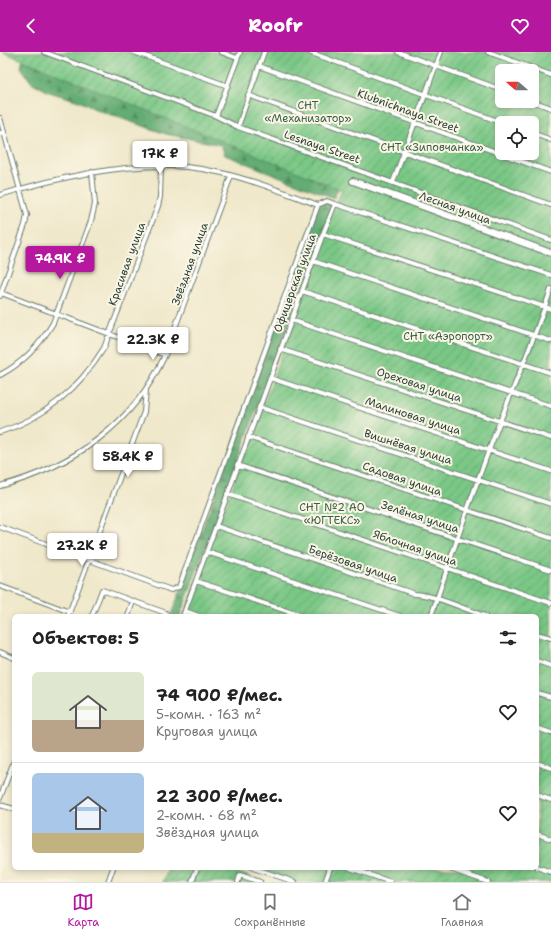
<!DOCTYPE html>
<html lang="ru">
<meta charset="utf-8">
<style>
:root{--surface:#fff;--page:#f2f2f2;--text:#222;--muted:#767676;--line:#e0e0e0;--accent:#b5179e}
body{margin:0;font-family:"Shantell Sans",sans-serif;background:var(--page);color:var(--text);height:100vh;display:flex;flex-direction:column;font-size:15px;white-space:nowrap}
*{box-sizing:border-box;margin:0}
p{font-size:13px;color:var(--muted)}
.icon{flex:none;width:22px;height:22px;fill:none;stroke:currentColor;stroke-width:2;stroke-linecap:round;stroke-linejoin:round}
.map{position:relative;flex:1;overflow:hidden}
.drawer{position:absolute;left:12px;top:562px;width:527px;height:256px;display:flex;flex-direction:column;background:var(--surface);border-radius:6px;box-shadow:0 2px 6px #0003}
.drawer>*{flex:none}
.needle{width:26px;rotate:290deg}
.fabs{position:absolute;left:495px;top:12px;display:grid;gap:8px}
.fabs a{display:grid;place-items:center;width:44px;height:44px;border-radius:6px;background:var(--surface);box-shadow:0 2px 6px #0003;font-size:20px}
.price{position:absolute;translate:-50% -34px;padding:0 9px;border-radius:4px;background:#fff;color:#222;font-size:13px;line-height:26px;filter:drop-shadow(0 1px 2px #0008)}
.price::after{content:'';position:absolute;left:50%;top:24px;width:12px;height:9px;margin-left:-6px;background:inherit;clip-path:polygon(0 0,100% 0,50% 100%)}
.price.active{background:var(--accent);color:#fff}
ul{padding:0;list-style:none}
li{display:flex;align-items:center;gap:12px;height:100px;padding:0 20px}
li+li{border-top:1px solid var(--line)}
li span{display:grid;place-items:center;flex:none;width:112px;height:80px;border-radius:6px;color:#555}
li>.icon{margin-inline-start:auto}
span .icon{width:48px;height:48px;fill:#fffc;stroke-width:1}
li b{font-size:17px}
h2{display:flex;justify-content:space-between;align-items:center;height:48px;padding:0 20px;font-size:17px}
header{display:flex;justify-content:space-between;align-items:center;height:52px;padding:0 20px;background:var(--accent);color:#fff;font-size:18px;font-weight:800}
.dock{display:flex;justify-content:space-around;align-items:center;height:56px;border-top:1px solid var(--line);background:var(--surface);font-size:11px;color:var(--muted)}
.dock a{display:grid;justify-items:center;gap:2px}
.dock .active{color:var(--accent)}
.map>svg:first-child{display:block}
.forest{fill:url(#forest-firs);stroke:#417454}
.garden{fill:url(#garden-furrows);stroke:#4c825d;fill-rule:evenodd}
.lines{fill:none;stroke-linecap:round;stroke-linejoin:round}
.street-casing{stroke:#687968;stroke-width:6}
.secondary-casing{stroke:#687968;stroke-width:8}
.street{stroke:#fff;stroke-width:4}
.secondary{stroke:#fff;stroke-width:6}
.labels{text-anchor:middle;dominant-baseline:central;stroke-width:4;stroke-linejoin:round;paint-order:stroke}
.park-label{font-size:11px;fill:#366048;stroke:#fcf5e5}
.street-label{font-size:11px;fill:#1f3d34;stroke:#fcf5e5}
</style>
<header><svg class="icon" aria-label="back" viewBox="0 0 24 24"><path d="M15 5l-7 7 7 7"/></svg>Roofr<svg class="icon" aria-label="heart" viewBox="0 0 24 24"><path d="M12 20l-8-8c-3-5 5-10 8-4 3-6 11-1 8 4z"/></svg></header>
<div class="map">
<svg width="551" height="830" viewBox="0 0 551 830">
<defs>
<pattern id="forest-firs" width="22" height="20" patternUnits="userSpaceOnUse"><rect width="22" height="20" fill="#63ac73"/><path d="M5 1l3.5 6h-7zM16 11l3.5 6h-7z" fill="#518d5f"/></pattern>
<pattern id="garden-furrows" width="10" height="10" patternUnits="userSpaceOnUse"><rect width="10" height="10" fill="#7ac786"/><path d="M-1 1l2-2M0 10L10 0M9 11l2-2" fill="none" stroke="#63a36e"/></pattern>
</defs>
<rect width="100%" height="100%" fill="#fcf5e5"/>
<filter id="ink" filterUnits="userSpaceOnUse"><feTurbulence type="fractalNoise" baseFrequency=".025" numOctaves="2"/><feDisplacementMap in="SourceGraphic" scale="8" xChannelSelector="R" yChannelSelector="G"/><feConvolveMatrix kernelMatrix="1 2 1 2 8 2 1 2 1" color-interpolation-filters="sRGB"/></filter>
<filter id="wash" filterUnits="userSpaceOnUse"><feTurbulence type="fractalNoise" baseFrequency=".012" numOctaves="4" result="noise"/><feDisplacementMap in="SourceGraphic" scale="16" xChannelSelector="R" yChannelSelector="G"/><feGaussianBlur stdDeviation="0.9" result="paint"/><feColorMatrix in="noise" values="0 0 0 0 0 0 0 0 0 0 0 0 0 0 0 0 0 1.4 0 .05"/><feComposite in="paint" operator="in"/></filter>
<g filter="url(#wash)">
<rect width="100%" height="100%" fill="#efe8ca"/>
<path class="forest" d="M25 0 323 120 317 130H341L334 146 225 103 221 93 166 82 97 58 79 49 49 40 31 30 21 15Z
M320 150 333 152 180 564H171Z"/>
<path class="garden" d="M3 0H551V830H295L253 816H537V564H184L271 332 323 182 342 138ZM502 19H532V49H502ZM502 71H532V101H502Z
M169 816H224L265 830H163Z"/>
</g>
<g filter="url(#ink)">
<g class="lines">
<g class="street-casing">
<path id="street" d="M44 0 216 64 238 75 551 188
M134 0 228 34
M221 0 237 6
M309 0 503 71
M398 0 502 38
M488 0 551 23
M259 14 551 120
M248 43 551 153
M532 49 551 56
M216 64 240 0
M0 66 4 80
M238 75 264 0
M0 81 4 80 27 163 25 173 0 244
M532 81 551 88
M393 130 441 0
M0 143C55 126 113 113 171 114 221 115 272 136 318 153
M323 182 551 257
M313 209 551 289
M302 239 551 321
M1 241 165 303
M291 268 551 354
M280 297 551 386
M0 323C23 311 40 293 53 271L91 169 95 152 92 120
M270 326 551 419
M259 355 551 452
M0 380C45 366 80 335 104 296L158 154 160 145 161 115
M248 385 551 486
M237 413 551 518
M0 434C72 415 134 372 165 303L231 124
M227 442 551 551
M216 474 415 542C435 543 464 557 485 564
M0 475 171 538 179 535 318 153 327 149 335 152
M207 500 400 564
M196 529 302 564
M0 534 70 560
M185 559 199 564
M68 564 144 360 146 338
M92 564 102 538 166 561 165 564
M128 564 133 549
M183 564 323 182 335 152 551 223
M431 564C450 509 468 453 489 398 509 344 533 292 551 237
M537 582 551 586
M0 600 14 606
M537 609 551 614
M537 641 551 645
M537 676 551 681
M537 711 551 716
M537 743 551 748
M0 746 14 709
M0 753 14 757
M537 782 551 787
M537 815 551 820
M253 816 295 830
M350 816 391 830
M447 816 488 830
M108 830 113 816
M192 830 197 816
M238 830 240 823 260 830
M325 830 330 816"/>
</g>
<g class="secondary-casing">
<path id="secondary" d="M353 129 551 201"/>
</g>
<use href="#street" class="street"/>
<use href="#secondary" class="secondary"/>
</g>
</g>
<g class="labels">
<g class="park-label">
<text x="308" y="53">СНТ<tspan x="308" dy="13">«Механизатор»</tspan></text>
<text x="432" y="95">СНТ «Зиповчанка»</text>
<text x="448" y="284">СНТ «Аэропорт»</text>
<text x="332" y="455">СНТ №2 АО<tspan x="332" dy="13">«ЮГТЕКС»</tspan></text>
</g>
<g class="street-label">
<text transform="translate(408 59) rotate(20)">Klubnichnaya Street</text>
<text transform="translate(322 95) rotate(19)">Lesnaya Street</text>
<text transform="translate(455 156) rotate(20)">Лесная улица</text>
<text transform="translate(127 212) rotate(-70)">Красивая улица</text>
<text transform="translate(190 212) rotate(-70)">Звёздная улица</text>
<text transform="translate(295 231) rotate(-70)">Офицерская улица</text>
<text transform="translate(419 333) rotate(18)">Ореховая улица</text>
<text transform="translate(413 364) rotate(18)">Малиновая улица</text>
<text transform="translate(408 395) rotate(18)">Вишнёвая улица</text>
<text transform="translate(402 427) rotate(19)">Садовая улица</text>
<text transform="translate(420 465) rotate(18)">Зелёная улица</text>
<text transform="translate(415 496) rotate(19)">Яблочная улица</text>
<text transform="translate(353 512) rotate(19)">Берёзовая улица</text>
</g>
</g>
</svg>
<div class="fabs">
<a><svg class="needle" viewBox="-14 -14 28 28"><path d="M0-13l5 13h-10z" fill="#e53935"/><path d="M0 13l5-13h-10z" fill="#767676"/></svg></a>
<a><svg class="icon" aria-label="locate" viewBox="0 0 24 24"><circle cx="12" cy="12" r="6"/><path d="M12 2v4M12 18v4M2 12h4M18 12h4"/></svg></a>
</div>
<b class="price" style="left:160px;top:123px">17K ₽</b>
<b class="price active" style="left:60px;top:228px">74.9K ₽</b>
<b class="price" style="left:153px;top:309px">22.3K ₽</b>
<b class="price" style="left:128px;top:426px">58.4K ₽</b>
<b class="price" style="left:82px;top:515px">27.2K ₽</b>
<section class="drawer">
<h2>Объектов: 5<svg class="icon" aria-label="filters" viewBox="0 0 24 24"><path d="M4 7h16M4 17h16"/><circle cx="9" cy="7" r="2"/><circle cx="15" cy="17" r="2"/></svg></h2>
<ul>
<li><span style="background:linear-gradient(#dfe7d0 60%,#b9a48a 0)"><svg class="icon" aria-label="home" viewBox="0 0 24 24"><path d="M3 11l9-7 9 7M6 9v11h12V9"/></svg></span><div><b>74 900 ₽/мес.</b><p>5-комн. · 163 m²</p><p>Круговая улица</p></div><svg class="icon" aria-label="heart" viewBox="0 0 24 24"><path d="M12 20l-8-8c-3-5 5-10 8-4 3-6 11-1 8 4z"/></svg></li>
<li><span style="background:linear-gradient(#a9c7e8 75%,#c2b280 0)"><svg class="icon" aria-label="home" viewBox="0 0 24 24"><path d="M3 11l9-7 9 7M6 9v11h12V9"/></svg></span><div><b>22 300 ₽/мес.</b><p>2-комн. · 68 m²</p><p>Звёздная улица</p></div><svg class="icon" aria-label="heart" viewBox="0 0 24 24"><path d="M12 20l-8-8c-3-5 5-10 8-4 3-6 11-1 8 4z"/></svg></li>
</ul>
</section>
</div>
<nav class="dock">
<a class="active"><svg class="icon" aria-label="map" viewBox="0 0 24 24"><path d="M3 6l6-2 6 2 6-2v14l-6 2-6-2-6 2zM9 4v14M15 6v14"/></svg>Карта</a>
<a><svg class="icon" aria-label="saved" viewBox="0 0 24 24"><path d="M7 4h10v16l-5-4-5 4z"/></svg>Сохранённые</a>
<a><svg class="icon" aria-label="home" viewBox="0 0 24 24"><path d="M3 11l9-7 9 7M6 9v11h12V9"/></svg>Главная</a>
</nav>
